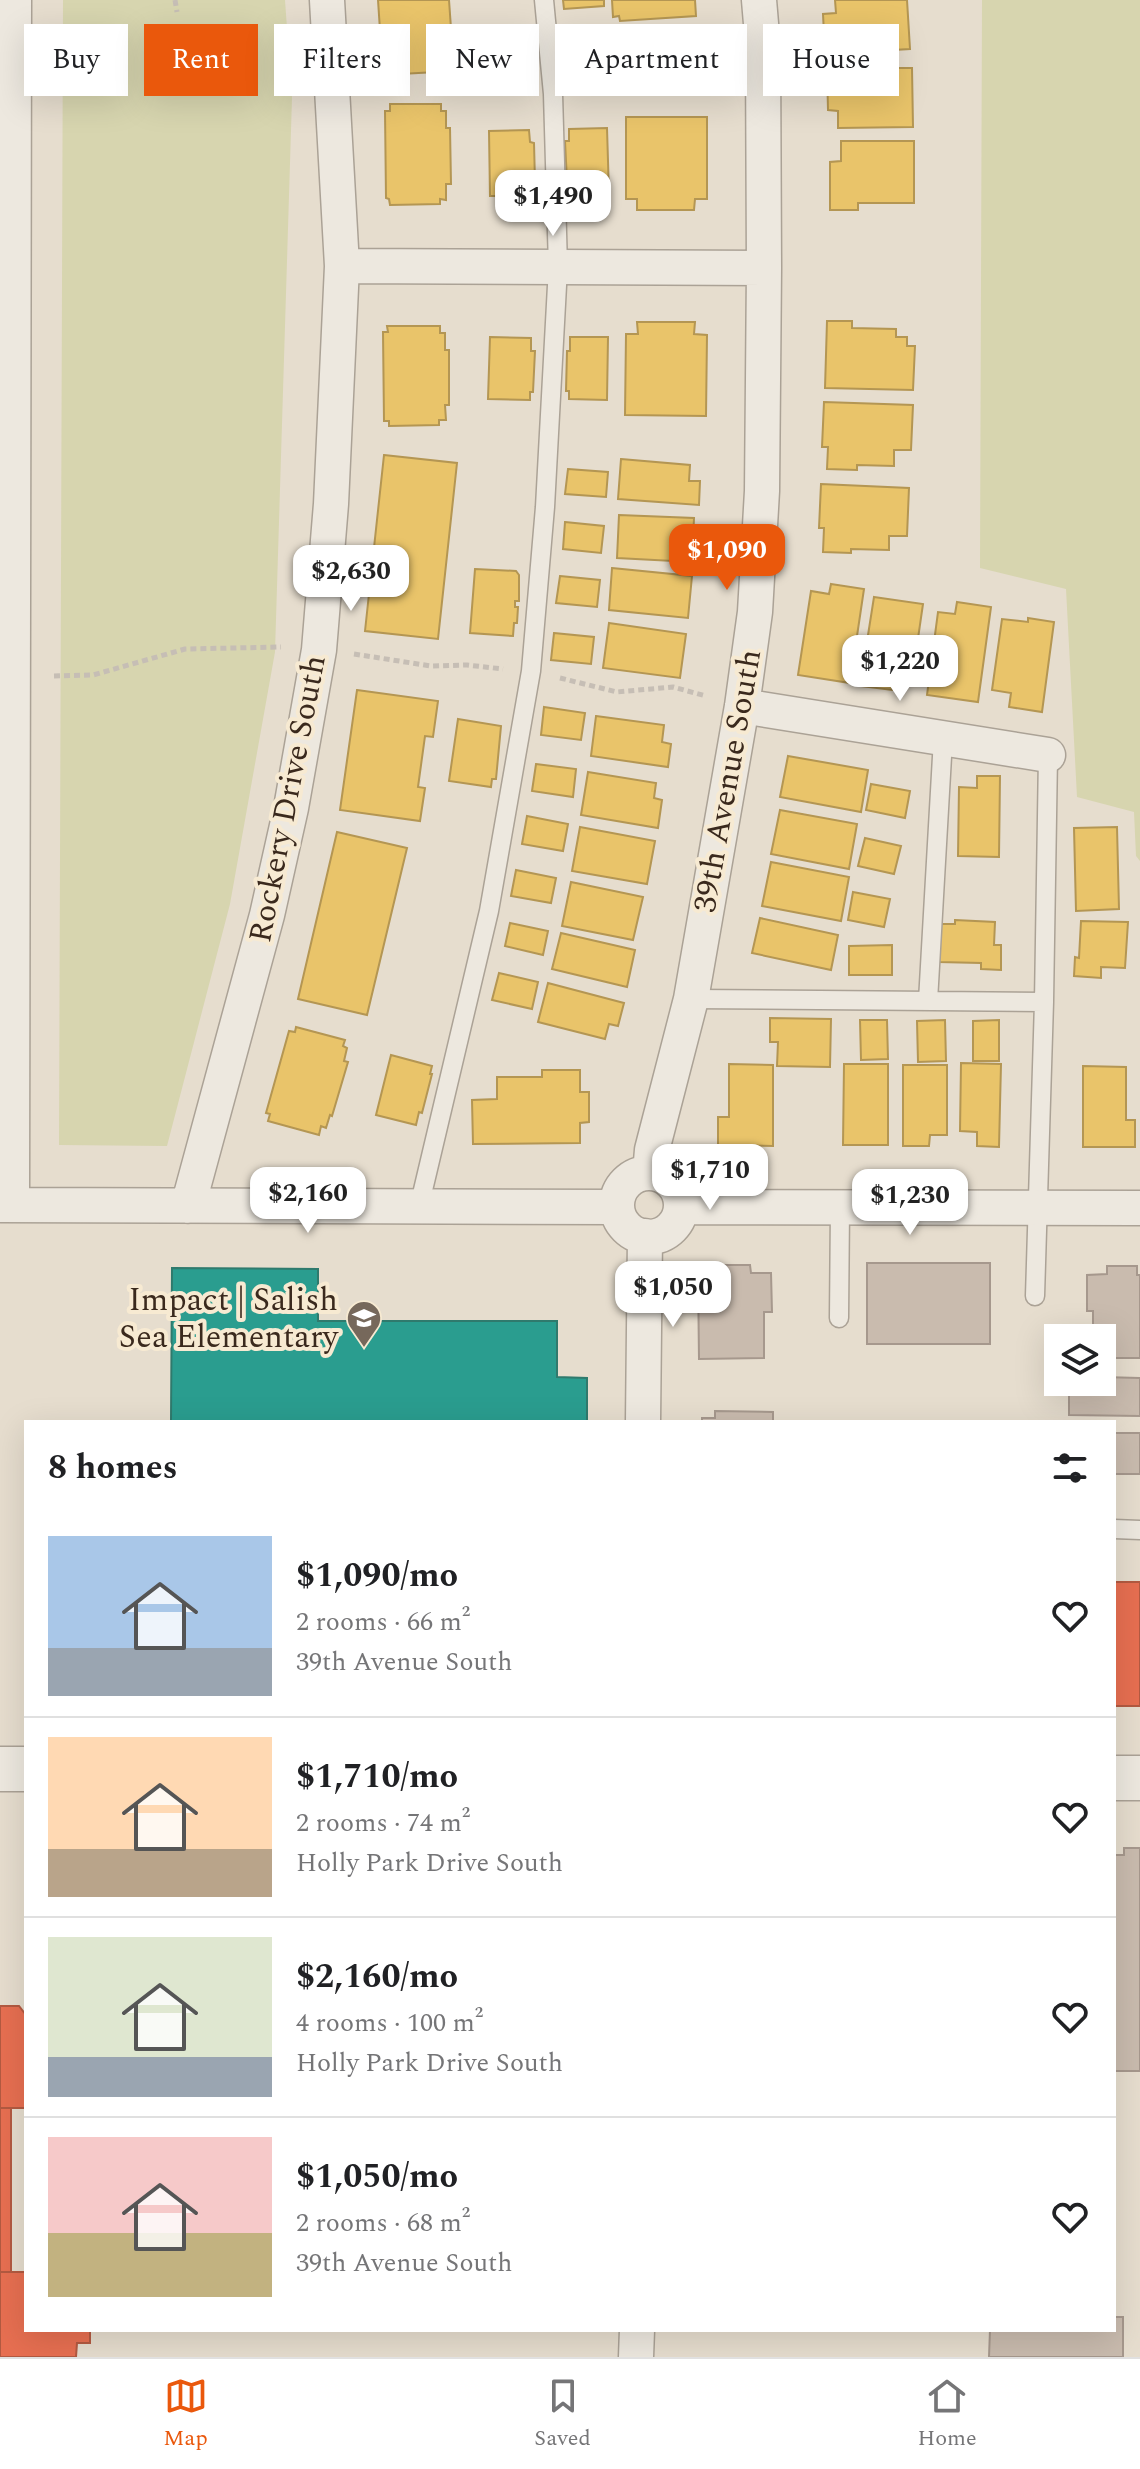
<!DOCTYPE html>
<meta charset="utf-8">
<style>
:root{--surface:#fff;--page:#f6f6f6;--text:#202124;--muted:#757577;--line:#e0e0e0;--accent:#ea580c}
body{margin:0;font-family:Spectral,serif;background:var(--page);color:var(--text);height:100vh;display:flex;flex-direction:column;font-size:30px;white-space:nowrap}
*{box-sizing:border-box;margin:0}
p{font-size:26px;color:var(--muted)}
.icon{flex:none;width:44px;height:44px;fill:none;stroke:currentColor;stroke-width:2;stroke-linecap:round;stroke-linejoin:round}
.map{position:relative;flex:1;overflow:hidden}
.details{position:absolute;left:24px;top:1420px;width:1092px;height:912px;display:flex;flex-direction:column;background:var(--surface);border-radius:0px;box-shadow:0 8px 32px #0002}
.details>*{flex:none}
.guide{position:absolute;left:24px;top:24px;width:1092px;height:72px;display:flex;gap:16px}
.controls{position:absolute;left:1044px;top:1324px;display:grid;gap:16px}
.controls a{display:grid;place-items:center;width:72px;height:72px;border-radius:0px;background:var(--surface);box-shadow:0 8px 32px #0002;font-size:40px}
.price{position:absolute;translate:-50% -68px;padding:0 18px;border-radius:16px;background:#fff;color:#222;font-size:26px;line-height:52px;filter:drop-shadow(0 2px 4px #0008)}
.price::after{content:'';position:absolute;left:50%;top:48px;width:24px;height:18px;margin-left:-12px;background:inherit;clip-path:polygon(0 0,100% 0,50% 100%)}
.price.on{background:var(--accent);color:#fff}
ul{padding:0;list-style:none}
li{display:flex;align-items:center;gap:24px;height:200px;padding:0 24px}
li+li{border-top:2px solid var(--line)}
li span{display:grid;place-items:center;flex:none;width:224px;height:160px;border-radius:0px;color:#555}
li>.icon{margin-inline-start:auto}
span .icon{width:96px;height:96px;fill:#fffc;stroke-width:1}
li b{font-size:34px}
h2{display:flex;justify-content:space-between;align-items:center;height:96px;padding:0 24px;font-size:34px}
.tag{padding:0 28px;border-radius:0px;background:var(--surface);box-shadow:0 8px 32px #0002;font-size:28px;line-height:72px}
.tag.on{background:var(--accent);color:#fff}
.dock{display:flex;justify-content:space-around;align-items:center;height:112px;border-top:2px solid var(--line);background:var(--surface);font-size:22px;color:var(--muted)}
.dock a{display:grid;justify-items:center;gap:4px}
.dock .on{color:var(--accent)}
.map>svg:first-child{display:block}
.green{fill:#d7d5af}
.homes{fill:#e9c46a;stroke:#b49653;stroke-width:2}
.shops{fill:#e76f51;stroke:#b35a41;stroke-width:2}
.schools{fill:#2a9d8f;stroke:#2f7a6d;stroke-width:2}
.building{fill:#c9bbae;stroke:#a6988d;stroke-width:2}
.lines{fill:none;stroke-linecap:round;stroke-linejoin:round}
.service-casing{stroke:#aba296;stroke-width:21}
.minor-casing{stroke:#aba296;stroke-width:37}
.tertiary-casing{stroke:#aba296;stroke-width:47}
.path{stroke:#c6beb5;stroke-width:5;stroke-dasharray:6 4;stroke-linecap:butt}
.service{stroke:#ede8df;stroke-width:18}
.minor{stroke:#ede8df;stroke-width:34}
.tertiary{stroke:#ede8df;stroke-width:44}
.labels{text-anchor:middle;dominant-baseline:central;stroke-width:8;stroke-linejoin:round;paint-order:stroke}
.street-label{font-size:32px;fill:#3a291d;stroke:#f7ead2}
.poi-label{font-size:32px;fill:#3a291d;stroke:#f7ead2;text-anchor:end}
</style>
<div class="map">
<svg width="1140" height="2357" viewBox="0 0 1140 2357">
<rect width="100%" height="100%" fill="#e6ddce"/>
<path class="green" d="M63 0H285L292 98 275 652 230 904 167 1146 59 1145Z
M982 0H1140V861L1136 856 1134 812 1077 797 1066 589 980 568Z"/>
<path class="homes" d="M378 0H449L454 71 383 75Z
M563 0H604V6L564 9Z
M612 0H695L696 16 620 21 619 16 613 17Z
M835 0H907L910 49 825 54 823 14 836 13Z
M698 29 701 69 621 74 619 34Z
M606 33 608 61 567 63 565 36Z
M827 68H912L913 127 838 128V111L828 110Z
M390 104H441V111H446V128H450L451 184H446V200L440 199V204L390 205 389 199 386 198 385 111H390Z
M626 117H707V199H695L694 210H637V199H626Z
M607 128 609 194 570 195V181H567L565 141H569V129Z
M529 130 530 142 534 143 535 182H531V196H490L489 131Z
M841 141H914V203H858V210H830V162L841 161Z
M827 321H852V328L896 329V337H907V346H915L913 390 825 388Z
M637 322H695L694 334 707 335 706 416 625 415 626 334H638Z
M387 326H440V333H445V350H449V405H445L446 420H439V425L389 426V421H384L383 332H388Z
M490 337 531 338V351H535L533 392H530V400L488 399Z
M570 337H608L607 400 569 399V391H566L567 351H570Z
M824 402 913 405 911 450H894V466L857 465V470L827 469 828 447H822Z
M384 455 457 463 438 639 365 631Z
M621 459 690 465 689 481H700L699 505 618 499Z
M568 469 608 472 606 497 565 494Z
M821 484 909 488 907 536H889V550L851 549V553L823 552 824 528H819Z
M619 515 694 518 692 562 617 558Z
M565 522 604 526 601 553 563 549Z
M612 568 692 576 688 618 609 610Z
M475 569 516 571 519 575V601H515V607H518L517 623H514L513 636 470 633Z
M560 576 600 580 597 607 556 603Z
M831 584 864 589 850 683 798 675 811 591 829 594Z
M874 597 923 604 913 673 895 671 892 690 860 686Z
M957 602 991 607 978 702 927 695 938 612 955 614Z
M1028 618 1054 622 1042 712 1009 707 1011 693 992 690 1002 619 1028 622Z
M609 623 686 634 680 678 603 668Z
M554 633 594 637 591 664 551 660Z
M357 690 438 701 433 737 425 736 418 787 425 788 420 821 340 810Z
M544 707 585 713 581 740 541 735Z
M596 716 664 725 662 742 671 744 668 767 591 756Z
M458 719 501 726 496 779H492L491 787 449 781Z
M788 756 868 770 861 812 780 797Z
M536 764 576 769 573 797 532 791Z
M588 772 656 783 654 798 662 800 658 828 581 815Z
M977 776H1000L999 857 958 856 959 787 977 788Z
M871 784 910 791 905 818 866 810Z
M780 810 857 824 849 869 771 854Z
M527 816 568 824 563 851 522 844Z
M580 827 655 841 647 884 572 871Z
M1117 827 1119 909 1076 911 1074 828Z
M337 832 407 848 367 1015 298 999Z
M865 838 901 846 894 874 858 866Z
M771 862 849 877 841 921 762 906Z
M516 870 556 878 551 903 511 896Z
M571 882 643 897 633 940 562 926Z
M853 892 890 899 884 927 848 920Z
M760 918 838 935 831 970 752 953Z
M955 920 995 922 994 945H1001V970L981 969V963L939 962 941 924H955Z
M1081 921 1128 922 1125 968 1101 967V978L1074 976 1075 957 1079 958Z
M510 923 548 931 543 955 505 946Z
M561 933 635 950 627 987 552 969Z
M892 945V975H849V946Z
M499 973 538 982 532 1009 492 1000Z
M548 983 624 1003 618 1026 609 1024 605 1039 538 1022Z
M770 1018 831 1019 830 1067 777 1066 778 1042H770Z
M860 1020H887L888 1059 861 1060Z
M945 1020 946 1061 918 1062 917 1021Z
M999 1020V1061H973V1021Z
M296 1027 345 1040 343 1046 347 1048 344 1061 348 1062 332 1116 330 1115 326 1128 321 1126 319 1135 268 1121 270 1114 266 1113 289 1031 295 1032Z
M391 1055 432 1066 430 1074H432L422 1113 419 1112 416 1125 376 1115Z
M961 1063 1001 1064 999 1147 977 1146V1132L960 1131Z
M729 1064 773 1065V1146L718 1145V1117H729Z
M844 1064H888V1145H843Z
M903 1065H947V1135H930L929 1146H903Z
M1083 1066 1126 1067V1120H1135V1147H1083Z
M542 1070H580V1092H589V1122L580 1123V1143L473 1144 472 1100 497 1099V1077H542Z"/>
<path class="shops" d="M1114 1582H1140V1706H1114Z
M0 2006H19L26 2015V2108H0Z
M0 2108H11V2272H0Z
M0 2272H26V2330H90V2343H77L76 2357H0Z"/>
<path class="schools" d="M172 1268 318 1269V1321H557V1377L587 1378V1422H171Z"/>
<path class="building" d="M867 1263H990V1344H867Z
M719 1265H750L751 1273H771L772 1312H764V1358L699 1359 698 1273 719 1274Z
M1107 1266H1137V1275H1140V1358H1102V1338H1093V1311H1087V1275L1107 1274Z
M1102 1377 1140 1378V1416L1069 1415V1382H1102Z
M715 1411 773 1412V1422H702V1418H715Z
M1114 1433H1140V1474H1114Z
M1124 1848H1140V2071H1114V1855H1124Z
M1114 2317H1123V2357H989L990 2330H1114Z"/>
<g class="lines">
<g class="service-casing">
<path id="service" d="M691 999 1044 1002
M928 1001 943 739
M419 1207 489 911 531 671 545 507 558 267 553 94 544 0
M1035 1296 1044 1002 1048 755
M839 1318 840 1208
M1114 1529 1140 1530"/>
</g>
<g class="minor-casing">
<path id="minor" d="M342 266 764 268
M742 706 1048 755
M650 1173 652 1150 691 999 742 706 755 612 762 491 764 268 763 47 759 0
M617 1205a32 32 0 1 1 64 0a32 32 0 1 1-64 0Z
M0 1205 617 1207
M12 1205 14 0
M188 1206 267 915 291 808 319 650 331 504 342 266 327 0
M681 1207 1140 1208
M643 1422 645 1236
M636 2357 637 2330"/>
</g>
<g class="tertiary-casing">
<path id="tertiary" d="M0 1769H26
M1114 1778H1140"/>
</g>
<path class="path" d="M175 0 177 12
M354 654 431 666 467 665 503 669
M54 676 93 675 185 649 281 647
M560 678 617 692 673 687 706 696"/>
<use href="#service" class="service"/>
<use href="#minor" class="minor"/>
<use href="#tertiary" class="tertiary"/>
</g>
<defs>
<g id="school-pin" transform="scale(1.8)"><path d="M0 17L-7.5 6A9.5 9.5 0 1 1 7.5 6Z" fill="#76685b" stroke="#f7ead2"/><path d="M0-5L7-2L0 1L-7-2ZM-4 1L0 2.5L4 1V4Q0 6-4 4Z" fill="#fff"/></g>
</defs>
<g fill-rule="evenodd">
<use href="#school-pin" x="364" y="1318"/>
</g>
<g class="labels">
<g class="street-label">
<text transform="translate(728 781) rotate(-80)">39th Avenue South</text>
<text transform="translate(288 799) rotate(-79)">Rockery Drive South</text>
</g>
<g class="poi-label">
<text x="338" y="1300">Impact | Salish<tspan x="338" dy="37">Sea Elementary</tspan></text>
</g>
</g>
</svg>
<div class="controls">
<a><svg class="icon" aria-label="layers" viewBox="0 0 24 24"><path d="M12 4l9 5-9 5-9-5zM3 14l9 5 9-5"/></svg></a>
</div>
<b class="price" style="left:553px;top:238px">$1,490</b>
<b class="price on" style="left:727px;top:592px">$1,090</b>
<b class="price" style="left:351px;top:613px">$2,630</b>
<b class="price" style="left:900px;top:703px">$1,220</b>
<b class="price" style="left:710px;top:1212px">$1,710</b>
<b class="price" style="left:308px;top:1235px">$2,160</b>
<b class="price" style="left:910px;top:1237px">$1,230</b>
<b class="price" style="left:673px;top:1329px">$1,050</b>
<div class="guide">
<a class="tag">Buy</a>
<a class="tag on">Rent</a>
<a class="tag">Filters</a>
<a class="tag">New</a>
<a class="tag">Apartment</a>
<a class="tag">House</a>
</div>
<section class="details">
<h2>8 homes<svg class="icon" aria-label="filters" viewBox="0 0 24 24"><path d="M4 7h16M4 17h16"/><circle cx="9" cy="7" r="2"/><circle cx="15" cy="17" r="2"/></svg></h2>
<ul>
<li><span style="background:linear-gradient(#a9c7e8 70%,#9aa5b1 0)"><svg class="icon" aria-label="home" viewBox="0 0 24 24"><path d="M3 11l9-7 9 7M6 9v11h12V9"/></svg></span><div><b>$1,090/mo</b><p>2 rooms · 66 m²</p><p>39th Avenue South</p></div><svg class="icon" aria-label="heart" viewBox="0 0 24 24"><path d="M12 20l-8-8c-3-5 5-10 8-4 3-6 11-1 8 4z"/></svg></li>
<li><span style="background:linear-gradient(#ffd9b3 70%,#b9a48a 0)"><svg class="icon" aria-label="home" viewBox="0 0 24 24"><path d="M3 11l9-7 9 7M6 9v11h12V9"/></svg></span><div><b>$1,710/mo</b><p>2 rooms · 74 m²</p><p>Holly Park Drive South</p></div><svg class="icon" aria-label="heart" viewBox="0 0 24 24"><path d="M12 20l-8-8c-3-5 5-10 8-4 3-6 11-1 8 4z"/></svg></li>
<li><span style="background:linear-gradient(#dfe7d0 75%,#9aa5b1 0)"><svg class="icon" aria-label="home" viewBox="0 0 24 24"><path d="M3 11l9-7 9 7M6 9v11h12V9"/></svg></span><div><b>$2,160/mo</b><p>4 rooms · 100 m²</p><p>Holly Park Drive South</p></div><svg class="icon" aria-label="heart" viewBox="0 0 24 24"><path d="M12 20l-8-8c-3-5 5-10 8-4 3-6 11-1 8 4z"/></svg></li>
<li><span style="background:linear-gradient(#f6c9c9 60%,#c2b280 0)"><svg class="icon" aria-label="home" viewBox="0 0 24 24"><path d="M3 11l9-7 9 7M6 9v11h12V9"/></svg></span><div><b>$1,050/mo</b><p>2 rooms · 68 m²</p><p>39th Avenue South</p></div><svg class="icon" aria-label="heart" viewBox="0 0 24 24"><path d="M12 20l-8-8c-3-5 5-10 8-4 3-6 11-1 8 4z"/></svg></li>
</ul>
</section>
</div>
<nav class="dock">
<a class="on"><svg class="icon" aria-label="map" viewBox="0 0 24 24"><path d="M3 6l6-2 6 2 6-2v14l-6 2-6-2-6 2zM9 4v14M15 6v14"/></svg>Map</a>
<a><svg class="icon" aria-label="saved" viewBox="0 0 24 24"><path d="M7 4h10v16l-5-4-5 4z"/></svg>Saved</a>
<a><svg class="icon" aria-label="home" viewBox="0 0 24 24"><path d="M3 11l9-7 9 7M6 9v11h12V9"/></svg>Home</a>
</nav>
